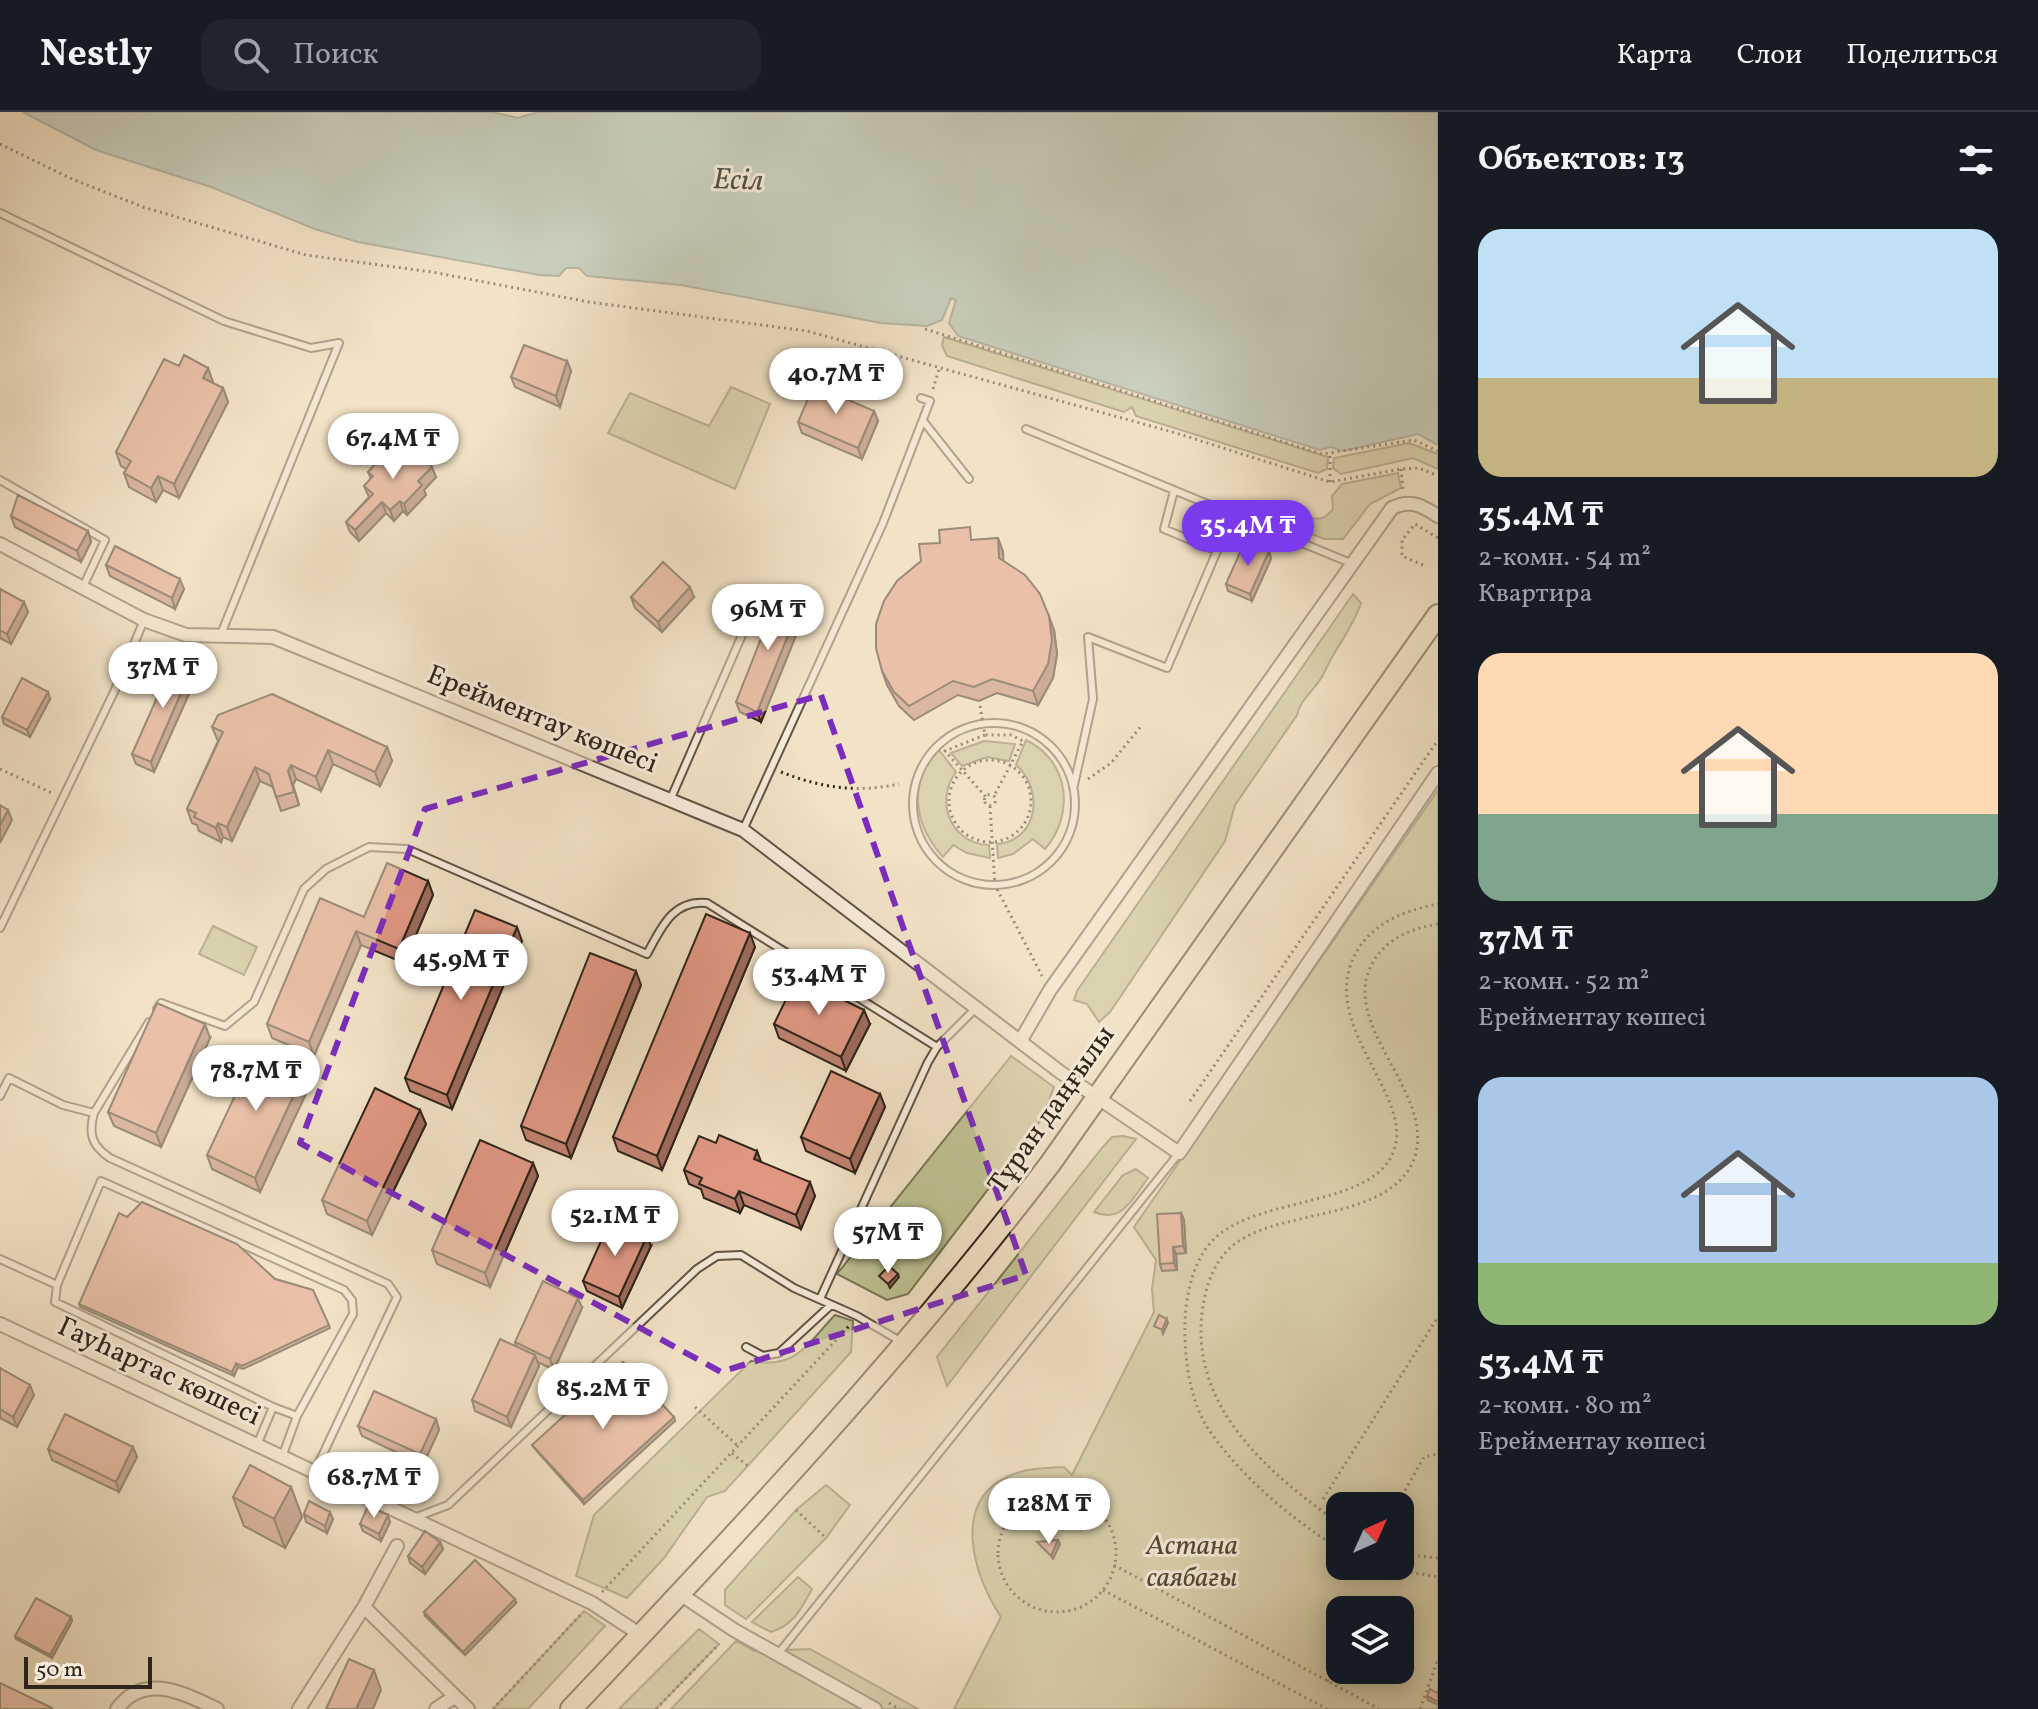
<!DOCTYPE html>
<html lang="ru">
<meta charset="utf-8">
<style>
:root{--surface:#171b24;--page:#20242c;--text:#f1f3f6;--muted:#9ea1a6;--line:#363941;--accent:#7c3aed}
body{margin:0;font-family:Vollkorn,serif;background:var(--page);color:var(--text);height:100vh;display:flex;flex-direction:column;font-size:30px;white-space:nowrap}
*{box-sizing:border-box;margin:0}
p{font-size:26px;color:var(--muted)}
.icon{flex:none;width:44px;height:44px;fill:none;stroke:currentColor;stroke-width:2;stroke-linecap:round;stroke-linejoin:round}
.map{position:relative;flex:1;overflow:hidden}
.details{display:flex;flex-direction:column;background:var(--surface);width:600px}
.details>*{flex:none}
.needle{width:52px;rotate:45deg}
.buttons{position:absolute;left:1326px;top:1380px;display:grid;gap:16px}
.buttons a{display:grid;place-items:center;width:88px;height:88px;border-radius:16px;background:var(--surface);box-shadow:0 4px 20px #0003;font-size:40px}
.scale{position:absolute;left:24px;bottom:20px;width:128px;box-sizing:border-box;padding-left:8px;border:4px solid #2f251a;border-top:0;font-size:22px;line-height:28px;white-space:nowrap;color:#2f251a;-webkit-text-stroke:6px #f7ecda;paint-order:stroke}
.price{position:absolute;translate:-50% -68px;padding:0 18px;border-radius:28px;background:#fff;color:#222;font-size:26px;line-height:52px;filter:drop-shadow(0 2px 4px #0008)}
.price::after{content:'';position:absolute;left:50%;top:48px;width:24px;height:18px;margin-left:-12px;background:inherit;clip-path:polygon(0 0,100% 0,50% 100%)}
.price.current{background:var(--accent);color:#fff}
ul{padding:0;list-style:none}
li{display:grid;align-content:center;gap:16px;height:424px;padding:0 40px}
li span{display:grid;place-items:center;height:248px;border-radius:24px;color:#555}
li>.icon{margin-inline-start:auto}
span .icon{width:144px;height:144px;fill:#fffc;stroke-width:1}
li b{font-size:34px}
h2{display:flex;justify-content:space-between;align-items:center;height:96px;padding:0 40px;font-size:34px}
header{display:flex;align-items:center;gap:48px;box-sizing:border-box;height:112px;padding:0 40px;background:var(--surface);border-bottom:2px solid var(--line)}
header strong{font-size:38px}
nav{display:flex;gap:44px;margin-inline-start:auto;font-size:28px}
.search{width:560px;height:72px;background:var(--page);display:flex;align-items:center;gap:20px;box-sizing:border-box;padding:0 28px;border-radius:24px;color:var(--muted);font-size:30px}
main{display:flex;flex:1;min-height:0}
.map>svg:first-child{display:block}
.green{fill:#bfc292;stroke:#777456;stroke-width:2;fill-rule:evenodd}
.water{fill:#9cbdb9;stroke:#708079;stroke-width:2}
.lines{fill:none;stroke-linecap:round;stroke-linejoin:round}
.service-casing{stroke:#605445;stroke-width:10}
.minor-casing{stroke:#605445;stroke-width:16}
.primary-casing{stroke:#2f251a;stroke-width:24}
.path{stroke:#2f251a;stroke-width:3;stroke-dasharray:2 4;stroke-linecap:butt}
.service{stroke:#f7ecda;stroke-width:6}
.minor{stroke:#f7ecda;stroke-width:12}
.primary{stroke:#f2e2c6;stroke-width:20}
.wall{fill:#c28372;stroke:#2f251a;stroke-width:2}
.shaded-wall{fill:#9e6a5c;stroke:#2f251a;stroke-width:2}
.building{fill:#e19884;stroke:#2f251a;stroke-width:2}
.marked{fill:none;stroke:#7b2cbf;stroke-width:6;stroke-dasharray:16 10;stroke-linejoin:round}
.labels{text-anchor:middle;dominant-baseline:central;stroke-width:6;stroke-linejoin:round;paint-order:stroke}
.street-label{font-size:28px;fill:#2f251a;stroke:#f7ecda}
.park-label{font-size:28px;font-style:italic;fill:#534c38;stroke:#f7ecda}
.water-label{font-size:30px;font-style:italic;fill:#50534a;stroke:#f7ecda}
</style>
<header>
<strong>Nestly</strong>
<div class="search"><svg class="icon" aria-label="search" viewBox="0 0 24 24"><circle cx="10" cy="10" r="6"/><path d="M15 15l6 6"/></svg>Поиск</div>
<nav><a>Карта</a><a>Слои</a><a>Поделиться</a></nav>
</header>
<main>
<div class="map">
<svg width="1438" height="1597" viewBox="0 0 1438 1597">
<rect width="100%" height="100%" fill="#f2e2c6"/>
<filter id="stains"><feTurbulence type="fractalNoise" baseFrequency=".0025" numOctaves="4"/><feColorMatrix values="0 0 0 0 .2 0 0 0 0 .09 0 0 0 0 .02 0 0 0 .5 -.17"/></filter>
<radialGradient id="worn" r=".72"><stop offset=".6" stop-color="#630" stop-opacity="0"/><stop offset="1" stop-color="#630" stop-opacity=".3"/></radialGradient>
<path class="green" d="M944 225 1328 345 1327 357 1318 361 1136 304 1132 295 1124 300 947 244 942 233Z
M731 275 770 292 735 377 608 321 630 281 709 314Z
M1409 331 1438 342V357L1413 346 1341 362 1333 356 1334 346Z
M1398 361 1401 376 1370 392 1343 427H1324L1297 416 1298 401C1313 407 1322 412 1333 397L1332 384 1342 372Z
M1353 482 1361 491C1353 516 1335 536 1325 559 1318 576 1301 585 1297 603L1235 693 1225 729 1110 900 1099 910 1087 892 1074 888 1077 879Z
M1026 628C1071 650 1074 704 1045 737L1033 727 1013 742 998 746 997 732C1039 728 1044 677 1016 653Z
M984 629 1015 632 1009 649 987 645 962 654 951 641Z
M939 638 956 660C934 689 951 732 989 733L990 746 967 741 953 733 943 745C915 714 906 670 939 638Z
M1438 678V1597H954L1001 1505C974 1465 950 1390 1009 1364 1026 1356 1046 1356 1064 1355L1072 1363 1154 1200 1152 1177 1156 1148 1134 1115ZM1340 1394H1400V1454H1340ZM1340 1498H1400V1558H1340Z
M213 814 257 835 244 863 199 842Z
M1011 944 1054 975 1041 1008 908 1182 887 1188 837 1162Z
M1123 1024 1136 1027 947 1274 937 1245 1102 1036 1112 1025Z
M1136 1057 1148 1066C1133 1086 1122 1112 1094 1100L1123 1063Z
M835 1203 853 1209 851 1240 725 1379 707 1385 664 1446 627 1486 576 1464 594 1403 751 1249C797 1257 806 1233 835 1203Z
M826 1373 850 1393 826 1426 746 1507 725 1493V1478L796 1398Z
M798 1465 812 1477C801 1497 794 1513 771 1520L752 1510Z
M584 1499 605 1514 528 1597H493Z
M699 1517 719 1532 656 1597H619Z
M736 1529 754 1539 810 1537 918 1597H671Z"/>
<path class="water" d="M23 0H492L518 6 538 0H1438V333L1418 322 1343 339 1331 335 1320 338 958 224 949 211 956 188 951 186 942 208 927 214 881 211 681 173 587 164 579 156H566L559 164 539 163 358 130 315 117 211 75 96 38Z"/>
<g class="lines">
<g class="service-casing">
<path id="service" d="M0 101 224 209 311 236 339 231
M924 310 969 367
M1026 317 1353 452
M0 368 105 428 83 475
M221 522 339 231
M913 692a81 81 0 1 1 162 0a81 81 0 1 1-162 0Z
M1074 673 1093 587 1088 525 1167 556 1217 439 1164 417 1174 379
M671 686 760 482
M743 718 883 411 930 289 921 286
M0 816 114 580 144 508
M157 897 161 891 225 914 254 890 304 777 326 757 369 735 407 737 647 842C661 816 673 787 707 791L937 935
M0 984 9 966 63 993 94 1001 149 910
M94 1001C88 1022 92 1034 110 1046L388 1172 397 1185 314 1361
M0 1147 57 1173 101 1069 344 1178 352 1188 353 1202 297 1304
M57 1173 55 1190 273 1295 257 1333
M820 1187 928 950 937 935 975 897
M746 1235 763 1244 779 1241 831 1193
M273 1295 297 1304 282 1345
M414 1406 448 1393 697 1157 717 1144 741 1143 794 1176 857 1204 900 1229
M778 1542 1179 1041"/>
</g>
<g class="minor-casing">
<path id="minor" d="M0 432 144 508 186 523 273 525 743 718 1060 960 1179 1041 1438 661
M1021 928 1050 878 1392 396C1410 387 1421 393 1438 404
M0 1212 592 1491 641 1523
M680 1482 734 1518 875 1597
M364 1495 468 1597
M117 1597C144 1560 183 1581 217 1597
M299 1597 364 1495 397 1434
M436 1597 454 1585"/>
</g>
<g class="primary-casing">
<path id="primary" d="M571 1597C737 1422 903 1244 1050 1052L1438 503"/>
</g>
<path class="path" d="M0 32 72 67 143 95 306 143 432 160 589 190 807 219 1176 321 1330 370 1401 357 1419 356 1436 363
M925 217 1322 342 1414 328 1438 339
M933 277 939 257
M1401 357 1403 378
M1330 370V342
M1423 453 1402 444V428L1415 412 1438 426
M980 594 985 623H1011L1023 629 994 684
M985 623 945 639 986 685
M949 689a41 41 0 1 1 82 0a41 41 0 1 1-82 0Z
M0 657 54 682
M781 660C822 676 856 681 899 672
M1088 667 1111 651 1142 613
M984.5 688a5.5 5.5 0 1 1 11 0a5.5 5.5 0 1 1-11 0Z
M990 694 995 773 1042 864
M1190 989 1438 628
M695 1295 738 1334
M732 1341 749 1355
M998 1441a59 59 0 1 1 118 0a59 59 0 1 1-118 0Z
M1323 1387 1438 1205
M1396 1394 1424 1345 1438 1342
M796 1398 826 1426
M1340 1412C1268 1361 1187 1293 1203 1194 1207 1170 1215 1147 1236 1131 1283 1096 1394 1109 1415 1044 1435 980 1337 912 1373 850 1388 825 1411 817 1438 812
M1340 1437C1291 1407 1239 1363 1207 1315 1189 1286 1184 1243 1185 1209 1186 1181 1194 1146 1215 1126 1259 1084 1375 1095 1394 1038 1414 982 1315 911 1357 839 1374 810 1406 798 1438 792
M1400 1442 1438 1446
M1114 1453 1379 1597
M1375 1454 1438 1465
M1103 1478 1327 1597
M602 1480 850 1213
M1327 1569 1355 1558
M889 1591 900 1597
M493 1597 583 1500
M656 1597 719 1532
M1420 1597 1438 1547"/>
<use href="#service" class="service"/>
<use href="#minor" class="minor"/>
<use href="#primary" class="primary"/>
</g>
<path class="wall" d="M567 249 571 259 560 295 515 275 511 265Z
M179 254 208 256 212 271 223 276 228 290 179 386 163 378 156 390 129 375 124 361 126 357 121 354 116 340Z
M874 299 878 309 862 347 802 321 798 310Z
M413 337 428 341 431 352 430 353 436 365 424 378 426 383 407 403 403 399 394 409 386 401 359 429 350 420 346 410 369 385 364 374 371 367 368 360Z
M11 404 88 419 91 430 81 450 15 415Z
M998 426 1003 440V449L1054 518 1057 542 1053 566 1038 593 997 581 979 589 958 583 914 608 899 594 887 573 882 559 975 428Z
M1269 439 1271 447 1252 489 1228 479 1226 472Z
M106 453 184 477 175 497 110 464Z
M0 477 28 500 11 532 0 526Z
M631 485H694L662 520 635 496Z
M801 491 805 501 761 610 740 600 736 590Z
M193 553 197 564 154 660 136 652 132 642Z
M50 587 30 625 4 612 2 605Z
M212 615 387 635 392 649 380 674 333 652 321 679 296 667 293 673 299 693 281 699 273 675 260 669 232 729 223 725 221 730 199 719 197 713 192 711 187 697 218 629Z
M428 769 433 783 404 851 361 833 314 944 272 926 267 912 364 805Z
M522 829 452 997 410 979 405 966Z
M755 835 662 1058 618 1039 613 1025Z
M641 873 571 1046 526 1028 521 1014Z
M774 912H870L846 959 779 926Z
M210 926 161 1035 114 1014 108 1000Z
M305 959 310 973 260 1080 212 1057 207 1043Z
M880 982 885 995 855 1061 806 1039 801 1025Z
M426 1012 372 1123 327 1102 322 1088Z
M716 1031 757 1039 761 1050 815 1084 801 1117 744 1093 740 1101 704 1086 701 1077 689 1072 684 1058Z
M533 1051 538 1064 490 1175 437 1152 432 1138Z
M1181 1101 1184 1108 1186 1141 1176 1142 1177 1158 1162 1159 1160 1152Z
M651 1134 622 1196 587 1179 583 1169Z
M275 1167 313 1178 330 1216 243 1257 238 1255 234 1264 80 1195 79 1192Z
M582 1196 554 1258 538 1250 539 1254 511 1315 475 1299 472 1288 516 1234 515 1230Z
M0 1256 34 1283 17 1315 0 1306Z
M674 1305 675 1309 584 1392 534 1336 532 1333Z
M436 1307 439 1318 423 1353 362 1324 358 1314Z
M133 1335 137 1345 119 1380 52 1348 48 1337Z
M291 1375 302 1405 285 1436 244 1414 233 1385Z
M304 1402 333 1407 327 1421 306 1410Z
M390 1410 381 1429 363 1419 360 1412Z
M440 1430 443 1437 425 1462 410 1451 408 1444Z
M516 1491 465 1543 425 1504 424 1500Z
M71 1505 72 1509 52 1546 16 1527 15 1524Z
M1438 1578V1593L1428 1588 1427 1584 1437 1581Z"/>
<path class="shaded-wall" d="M567 249 571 259 560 295 556 284Z
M208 256 213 270 208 280 203 266Z
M223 276 228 290 179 386 174 372Z
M874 299 878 309 862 347 858 336Z
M428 341 431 352 427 357 423 346Z
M432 355 436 365 424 378 426 383 407 403 404 392 418 369Z
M158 364 163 378 156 390 151 376Z
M400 389 403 399 394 409 390 398Z
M382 390 386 401 359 429 355 418Z
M88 419 91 430 81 450 77 439Z
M998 426 1003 440 1004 460 999 446Z
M1269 439 1271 447 1252 489 1250 482Z
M180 467 184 477 175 497 172 486Z
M690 475 694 485 662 520 658 510Z
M24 490 28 500 11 532 7 522Z
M801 491 805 501 761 610 757 600Z
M1049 504 1054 518 1057 542 1053 566 1038 593 1033 579Z
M193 553 197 564 154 660 151 650Z
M48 580 50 587 30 625 27 618Z
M387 635 392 649 380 674 375 660Z
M328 638 333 652 321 679 316 665Z
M291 653 296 667 293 673 299 693 288 659Z
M255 655 260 669 232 729 227 715Z
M8 698 12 708 0 731V713Z
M218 711 223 725 221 730 216 716Z
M428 769 433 783 404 851 399 837Z
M517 815 522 829 452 997 447 983Z
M356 819 361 833 314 944 309 930Z
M750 821 755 835 662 1058 657 1044Z
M636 859 641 873 571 1046 566 1032Z
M864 898 870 912 846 959 841 945Z
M205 912 210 926 161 1035 156 1021Z
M305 959 310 973 260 1080 255 1066Z
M880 982 885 995 855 1061 850 1047Z
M420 998 426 1012 372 1123 367 1109Z
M757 1039 762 1053 754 1047Z
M533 1051 538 1064 490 1175 485 1161Z
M810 1070 815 1084 801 1117 796 1103Z
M739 1079 744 1093 740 1101 735 1087Z
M1181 1101 1184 1108 1186 1141 1183 1134Z
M647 1124 651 1134 622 1196 619 1185Z
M1173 1135 1176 1142 1177 1158 1174 1151Z
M898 1162 899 1165 890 1176 888 1172Z
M578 1186 582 1196 554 1258 550 1247Z
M1167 1207 1168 1211 1163 1222 1162 1218Z
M535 1243 539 1254 511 1315 507 1305Z
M236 1251 238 1255 234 1264 232 1260Z
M30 1273 34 1283 17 1315 13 1305Z
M674 1305 675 1309 584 1392 583 1388Z
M436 1307 439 1318 423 1353 420 1342Z
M133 1335 137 1345 119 1380 116 1370Z
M291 1375 302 1405 285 1436 274 1407Z
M330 1400 333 1407 327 1421 325 1414Z
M388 1403 390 1410 381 1429 379 1422Z
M1058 1428 1060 1432 1053 1447 1051 1444Z
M440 1430 443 1437 425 1462 422 1455Z
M515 1487 516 1491 465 1543 463 1540Z
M71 1505 72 1509 52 1546 50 1543Z
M374 1558 381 1578 373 1597H356Z"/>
<path class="building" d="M524 233 567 249 556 284 511 265Z
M184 243 208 256 203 266 223 276 174 372 158 364 151 376 124 361 131 349 116 340 164 247 179 254Z
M814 273 874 299 858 336 798 310Z
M406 330 413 337 417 332 428 341 423 346 432 355 418 369 422 373 404 392 400 389 390 398 382 390 355 418 346 410 373 382 364 374 373 364 368 360 387 339 392 344Z
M18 383 88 419 77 439 11 404Z
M970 415 971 428 998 426 999 446 1025 463 1040 482 1049 504 1052 528 1048 552 1033 579 992 567 974 575 953 569 909 594 894 580 882 559 876 536V512L884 489 897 469 921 449 919 432 940 431 939 418Z
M1245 429 1269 439 1250 482 1226 472Z
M115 434 180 467 172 486 106 453Z
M663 450 690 475 658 510 631 485Z
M0 477 24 490 7 522 0 518Z
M779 481 801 491 757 600 736 590Z
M175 545 193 553 151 650 132 642Z
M22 566 48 580 27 618 2 605Z
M272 582 387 635 375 660 328 638 316 665 291 653 288 659 294 680 276 685 269 662 255 655 227 715 218 711 216 716 194 705 196 701 187 697 223 620 212 615 218 603Z
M0 693 8 698 0 713Z
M387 751 428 769 399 837 356 819 309 930 267 912 320 786 364 805Z
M475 798 517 815 447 983 405 966Z
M706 802 750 821 657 1044 613 1025Z
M590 841 636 859 566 1032 521 1014Z
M797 865 864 898 841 945 774 912Z
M157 891 205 912 156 1021 108 1000Z
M257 937 305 959 255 1066 207 1043Z
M831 959 880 982 850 1047 801 1025Z
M375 976 420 998 367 1109 322 1088Z
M719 1023 757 1039 754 1047 810 1070 796 1103 739 1079 735 1087 699 1072 702 1066 684 1058 699 1024 716 1031Z
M480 1028 533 1051 485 1161 432 1138Z
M142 1090 237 1132 275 1167 313 1178 329 1213 242 1254 236 1251 232 1260 79 1192 119 1101 127 1105Z
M1181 1101 1183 1134 1173 1135 1174 1151 1160 1152 1157 1102Z
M611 1107 647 1124 619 1185 583 1169Z
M889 1154 898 1162 888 1172 879 1164Z
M543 1169 578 1186 550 1247 515 1230Z
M1159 1203 1167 1207 1162 1218 1154 1214Z
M500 1227 535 1243 507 1305 472 1288Z
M623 1250 674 1305 583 1388 532 1333Z
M0 1256 30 1273 13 1305 0 1297Z
M374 1279 436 1307 420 1342 358 1314Z
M65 1302 133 1335 116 1370 48 1337Z
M250 1353 291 1375 274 1407 233 1385Z
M309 1389 330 1400 325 1414 304 1402Z
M368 1394 388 1403 379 1422 360 1412Z
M425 1419 440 1430 422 1455 408 1444Z
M1058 1428 1051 1444 1037 1430Z
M475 1448 515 1487 463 1540 424 1500Z
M36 1486 71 1505 50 1543 15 1524Z
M349 1547 374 1558 356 1597H326Z
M0 1571 52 1596V1597H0Z
M1430 1577 1437 1581 1438 1578V1590L1427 1584Z"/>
<path d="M0 0H1438V1597H0ZM821 583 1026 1163 721 1260 300 1031 425 697Z" fill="#f2e2c6" fill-opacity=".55" fill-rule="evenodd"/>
<path class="marked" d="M821 583 1026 1163 721 1260 300 1031 425 697Z"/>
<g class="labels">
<g class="street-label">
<text transform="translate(542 608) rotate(22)">Ерейментау көшесі</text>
<text transform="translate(1052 998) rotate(-55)">Тұран даңғылы</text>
<text transform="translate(159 1260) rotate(25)">Гауhартас көшесі</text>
</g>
<g class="park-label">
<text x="1192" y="1434">Астана<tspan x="1192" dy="32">саябағы</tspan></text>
</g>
<g class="water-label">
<text transform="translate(738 69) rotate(2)">Есіл</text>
</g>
</g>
<rect width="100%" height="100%" filter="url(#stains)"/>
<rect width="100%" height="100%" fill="url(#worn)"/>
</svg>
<div class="buttons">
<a><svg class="needle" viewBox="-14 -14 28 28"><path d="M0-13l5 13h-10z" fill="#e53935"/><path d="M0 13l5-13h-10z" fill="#9ea1a6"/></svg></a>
<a><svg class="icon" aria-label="layers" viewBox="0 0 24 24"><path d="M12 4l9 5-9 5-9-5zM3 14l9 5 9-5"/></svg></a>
</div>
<div class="scale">50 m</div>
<b class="price" style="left:836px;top:304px">40.7M ₸</b>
<b class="price" style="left:393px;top:369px">67.4M ₸</b>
<b class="price current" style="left:1248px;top:456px">35.4M ₸</b>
<b class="price" style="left:768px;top:540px">96M ₸</b>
<b class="price" style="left:163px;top:598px">37M ₸</b>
<b class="price" style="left:461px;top:890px">45.9M ₸</b>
<b class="price" style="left:819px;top:905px">53.4M ₸</b>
<b class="price" style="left:256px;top:1001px">78.7M ₸</b>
<b class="price" style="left:615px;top:1146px">52.1M ₸</b>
<b class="price" style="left:888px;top:1163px">57M ₸</b>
<b class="price" style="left:603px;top:1319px">85.2M ₸</b>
<b class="price" style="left:374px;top:1408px">68.7M ₸</b>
<b class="price" style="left:1049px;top:1434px">128M ₸</b>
</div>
<section class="details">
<h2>Объектов: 13<svg class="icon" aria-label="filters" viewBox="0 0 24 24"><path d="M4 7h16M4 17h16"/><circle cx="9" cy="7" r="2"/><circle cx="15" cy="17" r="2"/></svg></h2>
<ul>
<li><span style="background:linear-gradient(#bfe0f5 60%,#c2b280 0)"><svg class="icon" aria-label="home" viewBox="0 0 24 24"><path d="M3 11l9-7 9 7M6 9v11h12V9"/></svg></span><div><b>35.4M ₸</b><p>2-комн. · 54 m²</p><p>Квартира</p></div></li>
<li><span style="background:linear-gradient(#ffd9b3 65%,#7fa58c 0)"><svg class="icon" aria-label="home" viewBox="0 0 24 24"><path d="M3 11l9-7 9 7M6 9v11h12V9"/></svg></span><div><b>37M ₸</b><p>2-комн. · 52 m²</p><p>Ерейментау көшесі</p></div></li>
<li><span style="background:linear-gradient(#a9c7e8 75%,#8fb573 0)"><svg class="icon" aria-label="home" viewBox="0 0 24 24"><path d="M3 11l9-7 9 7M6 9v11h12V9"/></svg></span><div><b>53.4M ₸</b><p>2-комн. · 80 m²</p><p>Ерейментау көшесі</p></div></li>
</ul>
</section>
</main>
